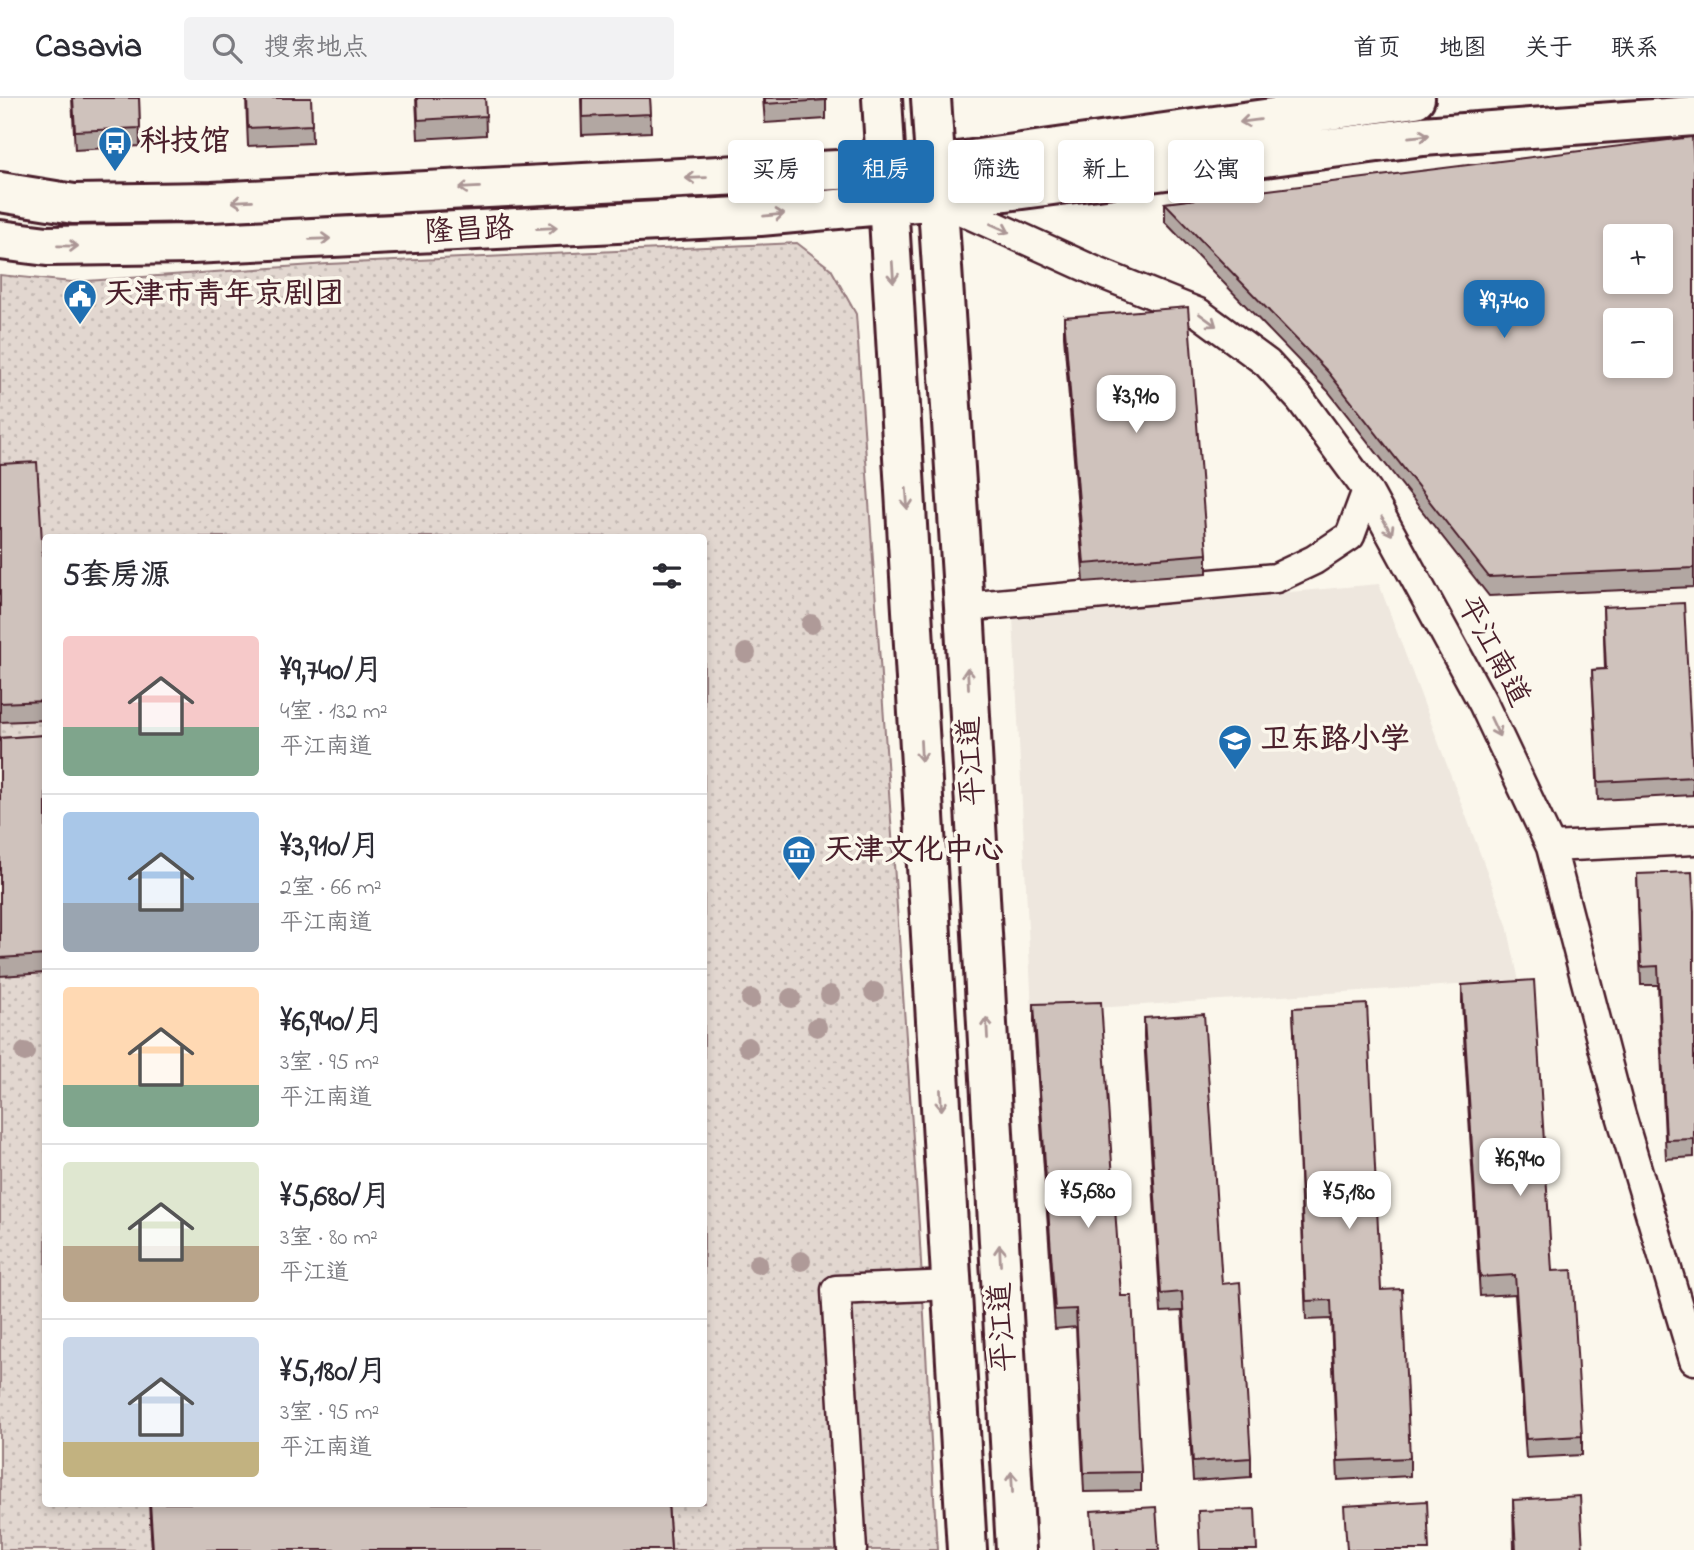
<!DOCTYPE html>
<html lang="zh">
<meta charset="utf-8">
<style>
:root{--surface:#fff;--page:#f2f2f3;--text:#2b2b33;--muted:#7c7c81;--line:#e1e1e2;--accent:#1f6fb2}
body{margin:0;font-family:"Indie Flower","LXGW WenKai TC",sans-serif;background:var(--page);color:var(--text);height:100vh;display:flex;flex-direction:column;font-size:26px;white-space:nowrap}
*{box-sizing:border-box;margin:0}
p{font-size:23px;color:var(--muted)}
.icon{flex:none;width:38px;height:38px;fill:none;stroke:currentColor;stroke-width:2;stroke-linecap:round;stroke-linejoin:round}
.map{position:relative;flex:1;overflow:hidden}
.details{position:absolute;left:42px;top:436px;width:665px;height:973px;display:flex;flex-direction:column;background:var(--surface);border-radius:7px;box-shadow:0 4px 10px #0003}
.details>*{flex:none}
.hud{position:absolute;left:728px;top:42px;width:665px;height:63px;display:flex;gap:14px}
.fabs{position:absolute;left:1603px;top:126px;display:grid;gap:14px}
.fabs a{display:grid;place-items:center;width:70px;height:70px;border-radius:7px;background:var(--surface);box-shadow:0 4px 10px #0003;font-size:35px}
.price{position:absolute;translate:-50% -60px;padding:0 16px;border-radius:14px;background:#fff;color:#222;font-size:23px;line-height:46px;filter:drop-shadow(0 2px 4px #0008)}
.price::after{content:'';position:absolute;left:50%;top:42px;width:21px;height:16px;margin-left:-10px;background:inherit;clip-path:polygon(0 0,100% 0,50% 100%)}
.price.current{background:var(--accent);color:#fff}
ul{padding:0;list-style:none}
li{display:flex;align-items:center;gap:21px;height:175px;padding:0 21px}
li+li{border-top:2px solid var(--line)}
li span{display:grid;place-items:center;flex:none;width:196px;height:140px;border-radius:7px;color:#555}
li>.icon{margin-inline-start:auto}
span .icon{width:84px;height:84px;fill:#fffc;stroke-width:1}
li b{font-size:30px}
h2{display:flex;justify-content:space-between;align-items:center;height:84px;padding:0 21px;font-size:30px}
.chip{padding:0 24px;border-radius:7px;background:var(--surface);box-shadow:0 4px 10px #0003;font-size:24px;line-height:63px}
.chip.current{background:var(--accent);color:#fff}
header{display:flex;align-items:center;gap:42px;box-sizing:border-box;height:98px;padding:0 35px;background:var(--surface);border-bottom:2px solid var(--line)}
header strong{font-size:33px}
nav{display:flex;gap:38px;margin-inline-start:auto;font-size:24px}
.search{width:490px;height:63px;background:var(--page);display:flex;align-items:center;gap:18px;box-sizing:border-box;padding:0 24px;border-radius:7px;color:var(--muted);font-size:26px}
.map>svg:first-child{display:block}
.built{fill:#eee7de}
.park{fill:url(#park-dots);stroke:#967b7e;stroke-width:2;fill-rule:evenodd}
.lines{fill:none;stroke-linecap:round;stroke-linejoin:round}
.minor-casing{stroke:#4a1f2b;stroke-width:33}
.secondary-casing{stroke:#4a1f2b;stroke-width:44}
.minor{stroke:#fbf7ec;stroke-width:28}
.secondary{stroke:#fbf7ec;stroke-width:38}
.tree{fill:#af9a98}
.wall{fill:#b2a7a2;stroke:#4a1f2b;stroke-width:2}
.building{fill:#cfc2bc;stroke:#4a1f2b;stroke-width:2;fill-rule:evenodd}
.oneway{stroke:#ab9695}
.labels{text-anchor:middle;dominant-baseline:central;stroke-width:7;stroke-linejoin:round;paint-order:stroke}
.poi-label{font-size:30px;font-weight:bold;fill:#4a1f2b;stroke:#fbf7ec;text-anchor:start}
.street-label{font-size:30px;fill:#4a1f2b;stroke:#fbf7ec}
</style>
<header>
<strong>Casavia</strong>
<div class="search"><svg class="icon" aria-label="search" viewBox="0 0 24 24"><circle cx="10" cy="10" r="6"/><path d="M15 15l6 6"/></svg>搜索地点</div>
<nav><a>首页</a><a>地图</a><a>关于</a><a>联系</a></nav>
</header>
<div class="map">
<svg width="1694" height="1452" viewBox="0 0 1694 1452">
<defs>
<pattern id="park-dots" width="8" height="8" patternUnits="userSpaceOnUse" patternTransform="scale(1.75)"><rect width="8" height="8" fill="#e2d7d0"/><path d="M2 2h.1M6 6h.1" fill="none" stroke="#c3b8b3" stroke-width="1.8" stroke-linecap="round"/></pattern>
</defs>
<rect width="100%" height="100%" fill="#fbf7ec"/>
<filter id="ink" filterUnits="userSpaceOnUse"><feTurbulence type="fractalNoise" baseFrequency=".0143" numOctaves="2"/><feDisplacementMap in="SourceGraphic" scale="14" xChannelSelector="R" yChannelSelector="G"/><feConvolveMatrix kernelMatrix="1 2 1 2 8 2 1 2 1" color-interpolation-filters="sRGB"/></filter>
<g filter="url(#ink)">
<path class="built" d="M1379 486 1507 827 1519 883 1032 914 1013 519Z"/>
<path class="park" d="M797 145 831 171 856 216 919 1128 937 1452H0V177L72 184 328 166ZM46 439H704V1405H46Z"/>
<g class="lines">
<g class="minor-casing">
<path id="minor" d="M938 102 1097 174 1199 215 1267 265 1300 301 1367 392 1483 605 1551 749 1620 1014 1694 1262
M964 509 1276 480 1314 462 1350 438 1367 392
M1551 749 1694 742
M852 1452 836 1192 951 1187"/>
</g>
<g class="secondary-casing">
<path id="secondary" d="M882 0 967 1452
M931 0 964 509 1016 1452
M0 94 74 106 212 104 936 67 1415 0
M0 142 47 148 192 146 760 118 938 102 1423 38 1694 18"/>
</g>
<use href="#minor" class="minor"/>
<use href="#secondary" class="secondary"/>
</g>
<g class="tree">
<circle cx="811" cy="526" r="10"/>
<circle cx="746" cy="555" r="10"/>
<circle cx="874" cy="894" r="10"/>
<circle cx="830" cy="897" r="10"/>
<circle cx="791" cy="900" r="10"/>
<circle cx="751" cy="901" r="10"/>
<circle cx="817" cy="929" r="10"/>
<circle cx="748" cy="949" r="10"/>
<circle cx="25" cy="954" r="10"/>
<circle cx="801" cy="1163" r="10"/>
<circle cx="758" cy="1166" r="10"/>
</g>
<path class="wall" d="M72 0H139L140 48 75 52Z
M246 0H311L312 45 248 48Z
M416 0H485L486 37 418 41Z
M581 0H650L651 34 582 37Z
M763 0H826V21L765 25Z
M1694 66V489L1489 498 1328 293 1165 124V105Z
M1064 219 1207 456V475L1084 484 1064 238Z
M0 366 46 507V622L0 624Z
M1603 509 1693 679V697L1598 702 1592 572 1605 571Z
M46 637V875L0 878V640Z
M1637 776 1694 813V1059L1666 1061 1658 887H1641Z
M1462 887 1552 1173 1582 1338V1357L1526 1360 1515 1196 1480 1198 1462 906Z
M1034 906 1121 1198 1141 1374V1393L1084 1394 1076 1229 1055 1231 1034 925Z
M1293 910 1381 1192 1410 1360V1378L1338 1382 1331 1221 1306 1222Z
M1144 920 1222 1186 1251 1360V1379L1193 1383 1182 1213 1161 1214 1144 939Z
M1513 1402 1583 1452H1514Z
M149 1405H668L671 1452H152Z"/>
<path class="building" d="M73 0H139L140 30 75 33Z
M247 0H311L312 27 248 30Z
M417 0H485L486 18 418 22Z
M582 0H650L651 16 582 19Z
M765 0H826V2L765 6Z
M1692 39 1694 66V470L1489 479 1328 274 1165 105ZM1615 138H1661V184H1615ZM1615 222H1661V268H1615Z
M1188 209 1207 456 1084 466 1064 219Z
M37 364 46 507V603L0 605V366Z
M1684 505 1693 679 1598 684 1592 572 1606 571 1603 509Z
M46 637V857L0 860V640Z
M1692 774 1694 813V1041L1666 1042 1658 868 1641 869 1637 776Z
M1534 882 1552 1173 1572 1172 1582 1338 1526 1341 1515 1177 1480 1179 1462 887Z
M1101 904 1121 1198H1132L1141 1374 1084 1375 1076 1211 1055 1212 1034 906Z
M1367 906 1381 1192 1402 1191 1410 1360 1338 1363 1331 1202 1306 1203 1293 910Z
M1204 916 1222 1186 1240 1184 1251 1360 1193 1364 1182 1194 1161 1196 1144 920Z
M1580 1398 1583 1452H1516L1513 1402Z
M1427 1403 1429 1452H1347L1344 1408Z
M150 1405H668L671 1452H153Z
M1156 1409 1159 1452H1094L1091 1413Z
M1255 1411 1257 1452H1200L1198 1413Z"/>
<defs><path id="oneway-shaft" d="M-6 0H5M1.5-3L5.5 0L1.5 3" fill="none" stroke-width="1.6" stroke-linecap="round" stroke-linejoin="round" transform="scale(1.75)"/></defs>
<g class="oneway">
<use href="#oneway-shaft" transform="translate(1250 23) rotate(172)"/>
<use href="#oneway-shaft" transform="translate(1419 38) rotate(-6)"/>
<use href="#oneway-shaft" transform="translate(696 80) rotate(178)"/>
<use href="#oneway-shaft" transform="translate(469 90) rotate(177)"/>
<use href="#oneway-shaft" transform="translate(242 103) rotate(177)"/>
<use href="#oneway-shaft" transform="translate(774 117) rotate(-6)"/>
<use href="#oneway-shaft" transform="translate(547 130) rotate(-3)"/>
<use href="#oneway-shaft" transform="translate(1000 130) rotate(24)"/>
<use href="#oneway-shaft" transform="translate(320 141) rotate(-2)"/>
<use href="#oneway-shaft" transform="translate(68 148) rotate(1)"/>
<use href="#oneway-shaft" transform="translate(893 174) rotate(86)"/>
<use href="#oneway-shaft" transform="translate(1208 222) rotate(36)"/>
<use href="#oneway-shaft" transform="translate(907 401) rotate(86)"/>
<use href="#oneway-shaft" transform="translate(1387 428) rotate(61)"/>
<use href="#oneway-shaft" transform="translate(968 580) rotate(-93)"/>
<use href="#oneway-shaft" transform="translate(1495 629) rotate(65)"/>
<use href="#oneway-shaft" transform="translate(921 653) rotate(87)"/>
<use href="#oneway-shaft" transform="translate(987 930) rotate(-93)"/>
<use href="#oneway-shaft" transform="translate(941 1002) rotate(87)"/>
<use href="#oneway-shaft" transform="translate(1000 1157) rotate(-93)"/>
<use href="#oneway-shaft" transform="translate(1012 1384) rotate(-93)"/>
</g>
</g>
<defs>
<g id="bus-pin" transform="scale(1.75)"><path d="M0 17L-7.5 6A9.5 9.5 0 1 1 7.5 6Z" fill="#1f6fb2" stroke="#fbf7ec"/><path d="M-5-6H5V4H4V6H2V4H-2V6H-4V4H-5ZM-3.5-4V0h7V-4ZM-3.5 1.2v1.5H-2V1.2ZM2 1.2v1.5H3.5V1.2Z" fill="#fff"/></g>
<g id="civic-pin" transform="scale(1.75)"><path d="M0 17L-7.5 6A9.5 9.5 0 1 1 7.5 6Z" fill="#1f6fb2" stroke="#fbf7ec"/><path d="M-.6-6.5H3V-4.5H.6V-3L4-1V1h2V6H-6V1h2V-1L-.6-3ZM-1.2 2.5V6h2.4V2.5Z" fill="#fff"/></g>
<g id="school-pin" transform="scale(1.75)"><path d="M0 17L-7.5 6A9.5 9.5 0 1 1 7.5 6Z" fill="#1f6fb2" stroke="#fbf7ec"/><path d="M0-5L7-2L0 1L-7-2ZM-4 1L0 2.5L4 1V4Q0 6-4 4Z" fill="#fff"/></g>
<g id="museum-pin" transform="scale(1.75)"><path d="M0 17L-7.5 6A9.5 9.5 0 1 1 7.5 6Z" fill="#1f6fb2" stroke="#fbf7ec"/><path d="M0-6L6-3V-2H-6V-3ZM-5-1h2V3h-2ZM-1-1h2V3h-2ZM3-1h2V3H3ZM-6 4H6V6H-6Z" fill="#fff"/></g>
</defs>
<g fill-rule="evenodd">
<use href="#bus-pin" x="115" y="45"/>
<use href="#civic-pin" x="80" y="198"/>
<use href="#school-pin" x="1235" y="643"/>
<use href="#museum-pin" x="799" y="754"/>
</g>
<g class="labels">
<g class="poi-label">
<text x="140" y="45">科技馆</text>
<text x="104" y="198">天津市青年京剧团</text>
<text x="1260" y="643">卫东路小学</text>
<text x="824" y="754">天津文化中心</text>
</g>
<g class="street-label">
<text transform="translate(469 134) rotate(-3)">隆昌路</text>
<text transform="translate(1492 554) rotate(62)">平江南道</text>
<text transform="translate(973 663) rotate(-93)">平江道</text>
<text transform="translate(1004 1229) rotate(-93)">平江道</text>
</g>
</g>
</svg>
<div class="fabs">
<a>+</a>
<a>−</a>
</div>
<b class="price current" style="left:1504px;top:242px">¥9,740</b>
<b class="price" style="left:1136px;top:337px">¥3,910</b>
<b class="price" style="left:1520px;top:1100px">¥6,940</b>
<b class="price" style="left:1088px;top:1132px">¥5,680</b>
<b class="price" style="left:1349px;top:1133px">¥5,180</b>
<div class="hud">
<a class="chip">买房</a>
<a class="chip current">租房</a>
<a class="chip">筛选</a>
<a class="chip">新上</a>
<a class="chip">公寓</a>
</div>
<section class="details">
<h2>5套房源<svg class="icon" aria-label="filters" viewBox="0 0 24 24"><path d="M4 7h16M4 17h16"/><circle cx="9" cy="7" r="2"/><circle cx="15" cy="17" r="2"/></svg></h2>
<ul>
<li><span style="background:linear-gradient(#f6c9c9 65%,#7fa58c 0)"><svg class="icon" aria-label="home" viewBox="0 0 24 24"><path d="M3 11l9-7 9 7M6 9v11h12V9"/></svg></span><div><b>¥9,740/月</b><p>4室 · 132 m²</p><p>平江南道</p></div></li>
<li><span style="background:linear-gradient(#a9c7e8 65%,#9aa5b1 0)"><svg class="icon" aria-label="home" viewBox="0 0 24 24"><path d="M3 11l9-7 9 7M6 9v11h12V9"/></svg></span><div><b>¥3,910/月</b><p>2室 · 66 m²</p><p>平江南道</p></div></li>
<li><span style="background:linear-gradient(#ffd9b3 70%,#7fa58c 0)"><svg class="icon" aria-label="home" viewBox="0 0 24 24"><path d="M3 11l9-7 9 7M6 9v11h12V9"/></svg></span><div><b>¥6,940/月</b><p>3室 · 95 m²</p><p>平江南道</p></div></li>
<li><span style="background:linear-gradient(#dfe7d0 60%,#b9a48a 0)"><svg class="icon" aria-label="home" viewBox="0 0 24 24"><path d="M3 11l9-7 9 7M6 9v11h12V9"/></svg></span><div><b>¥5,680/月</b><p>3室 · 80 m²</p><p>平江道</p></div></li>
<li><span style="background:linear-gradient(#c9d6e8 75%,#c2b280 0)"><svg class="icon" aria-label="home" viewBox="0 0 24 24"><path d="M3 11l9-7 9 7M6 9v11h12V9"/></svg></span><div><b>¥5,180/月</b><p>3室 · 95 m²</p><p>平江南道</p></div></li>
</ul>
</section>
</div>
